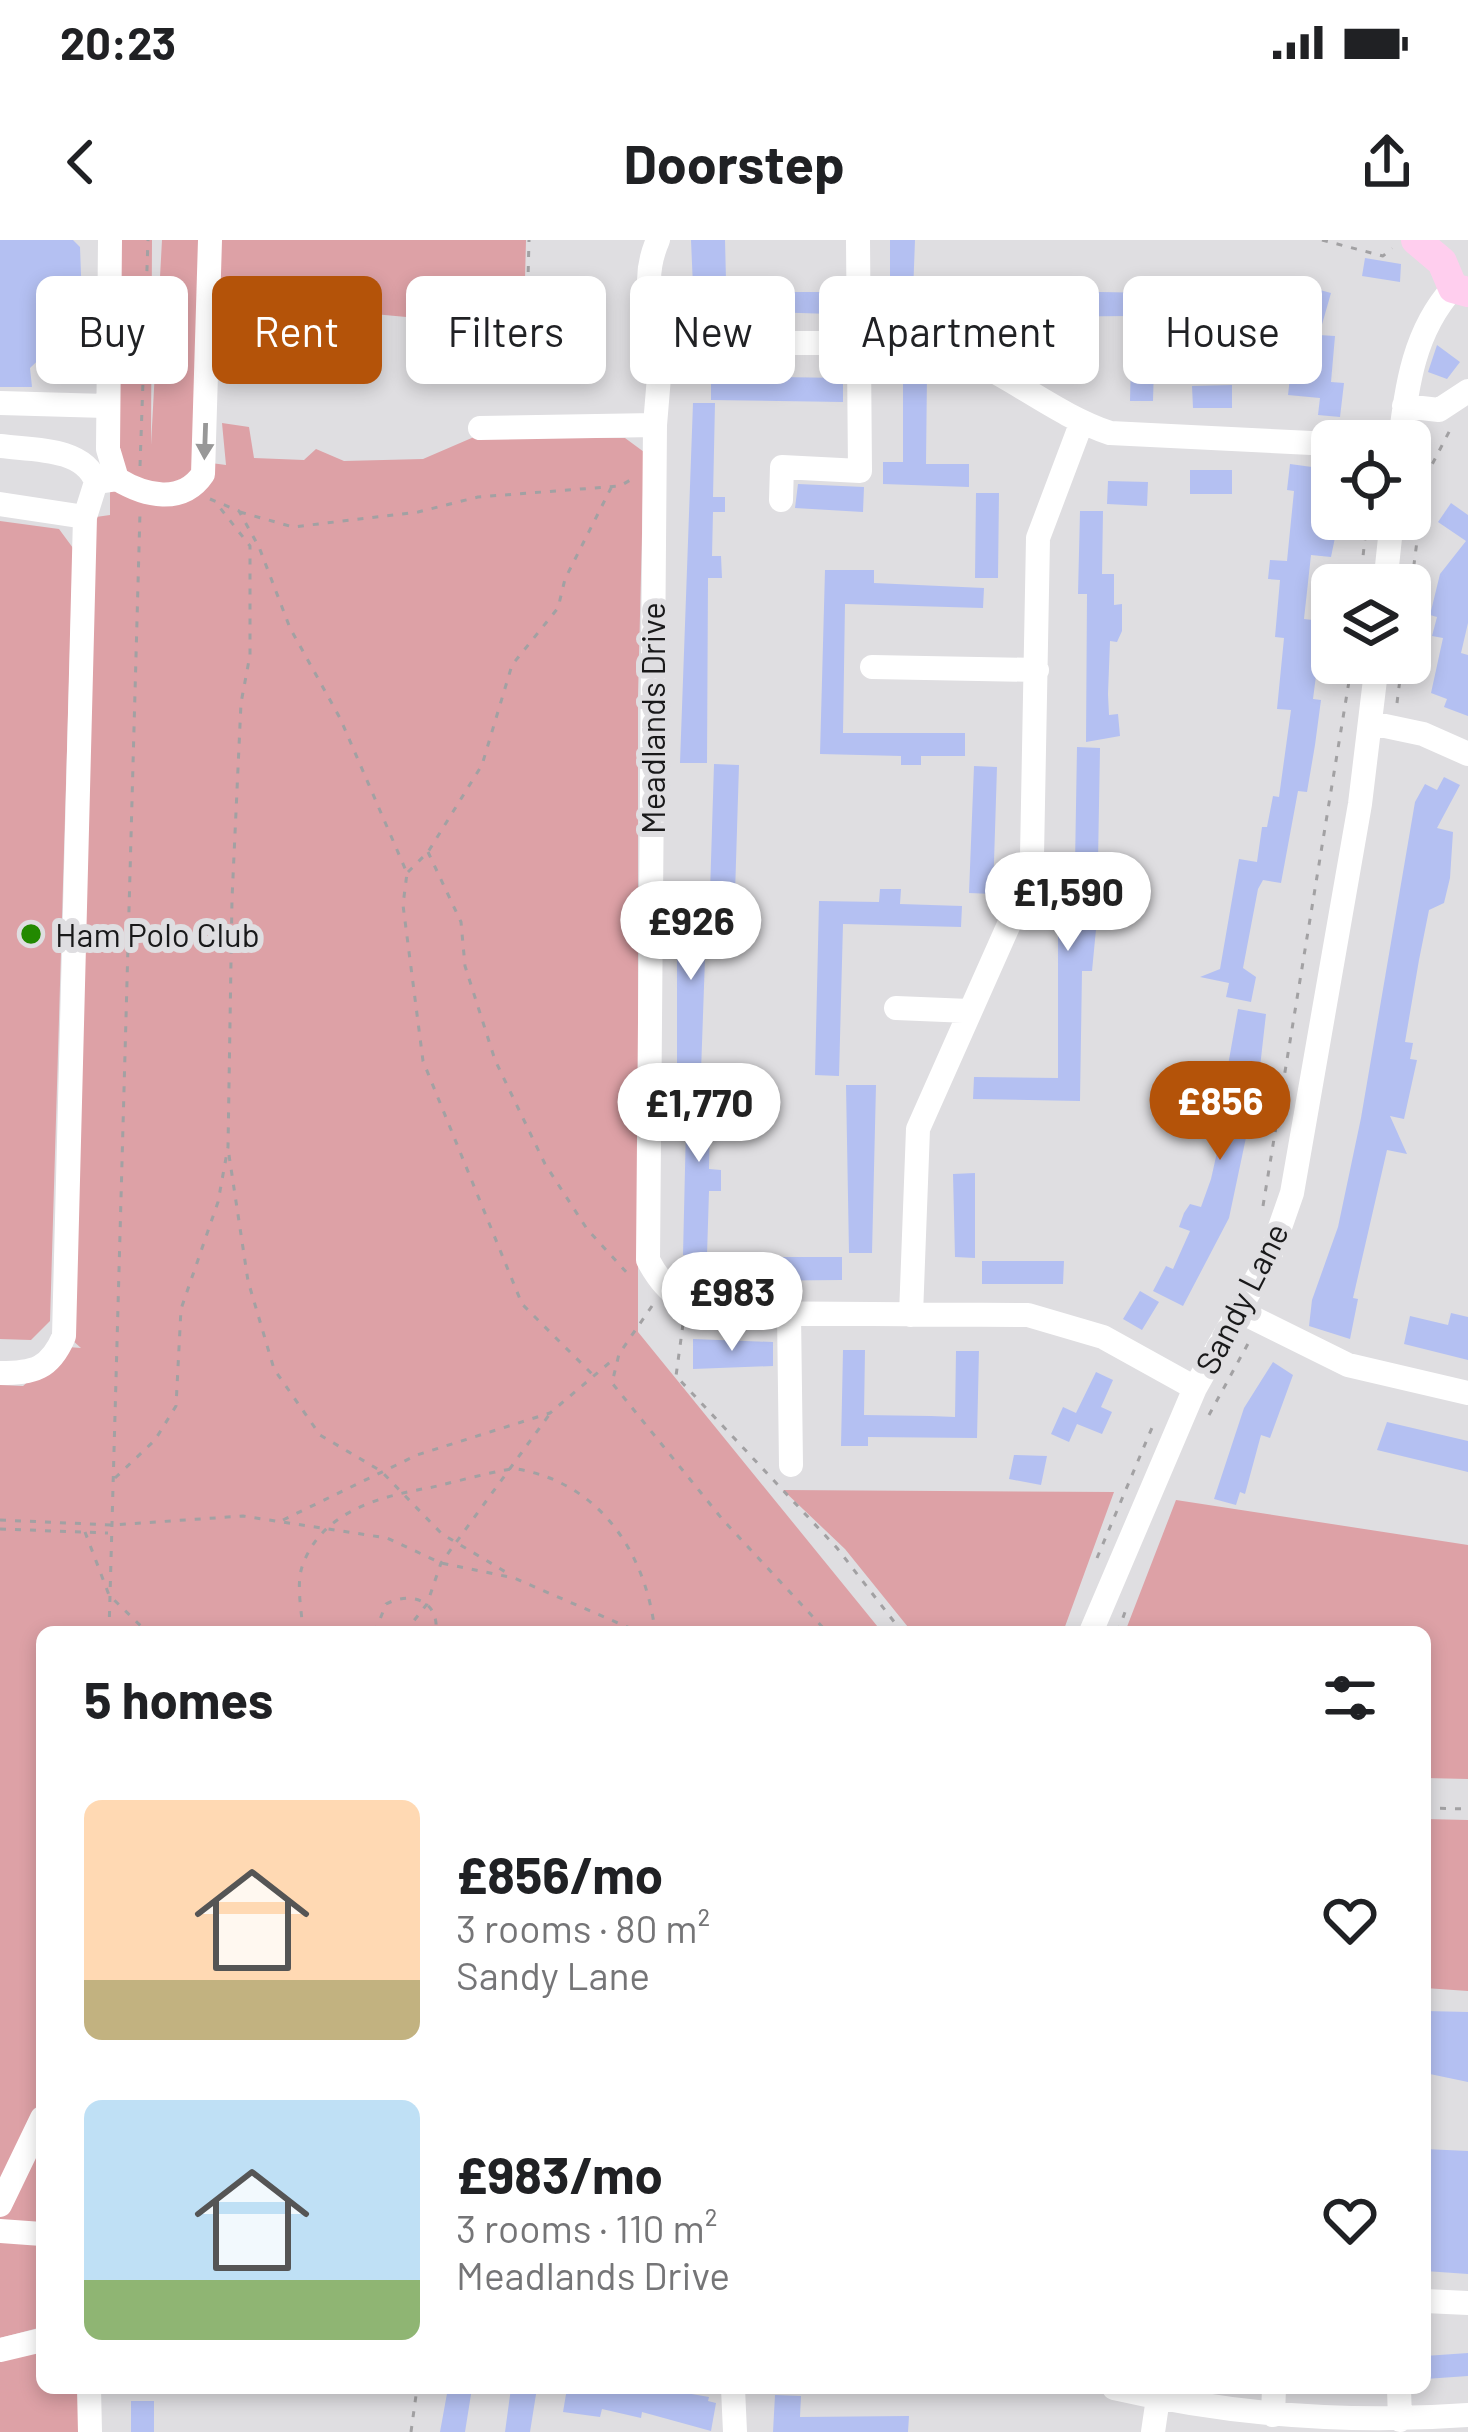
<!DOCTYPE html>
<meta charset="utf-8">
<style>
:root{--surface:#fff;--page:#f2f2f2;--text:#202124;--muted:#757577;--accent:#b45309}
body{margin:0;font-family:Barlow,sans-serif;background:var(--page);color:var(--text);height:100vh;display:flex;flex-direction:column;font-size:45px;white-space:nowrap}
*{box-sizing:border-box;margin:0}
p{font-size:39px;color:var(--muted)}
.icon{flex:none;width:66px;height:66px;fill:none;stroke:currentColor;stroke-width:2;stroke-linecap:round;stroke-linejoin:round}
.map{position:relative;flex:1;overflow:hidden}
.sheet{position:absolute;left:36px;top:1386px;width:1395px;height:768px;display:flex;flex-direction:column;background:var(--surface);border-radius:18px;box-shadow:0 6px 18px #0003}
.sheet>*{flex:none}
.hud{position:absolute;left:36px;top:36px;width:1398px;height:108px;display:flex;gap:24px}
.fabs{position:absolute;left:1311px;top:180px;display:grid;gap:24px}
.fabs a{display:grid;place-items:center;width:120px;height:120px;border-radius:18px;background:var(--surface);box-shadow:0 6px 18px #0003;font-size:60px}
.price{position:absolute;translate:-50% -102px;padding:0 27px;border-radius:42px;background:#fff;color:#222;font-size:39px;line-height:78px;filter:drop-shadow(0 3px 6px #0008)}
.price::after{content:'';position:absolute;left:50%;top:72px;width:36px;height:27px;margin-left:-18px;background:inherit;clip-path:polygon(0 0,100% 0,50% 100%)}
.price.active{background:var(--accent);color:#fff}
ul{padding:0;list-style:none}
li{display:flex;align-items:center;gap:36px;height:300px;padding:0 48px}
li span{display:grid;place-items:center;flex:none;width:336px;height:240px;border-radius:18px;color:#555}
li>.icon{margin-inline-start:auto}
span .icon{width:144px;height:144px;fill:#fffc;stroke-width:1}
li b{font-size:51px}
h2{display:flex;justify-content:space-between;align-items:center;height:144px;padding:0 48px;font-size:51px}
.pill{padding:0 42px;border-radius:18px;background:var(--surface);box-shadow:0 6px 18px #0003;font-size:42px;line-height:108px}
.pill.active{background:var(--accent);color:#fff}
.status{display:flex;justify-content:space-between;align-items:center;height:84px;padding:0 60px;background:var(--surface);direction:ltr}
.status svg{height:33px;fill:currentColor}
header{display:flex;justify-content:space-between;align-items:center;height:156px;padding:0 48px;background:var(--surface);font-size:54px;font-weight:700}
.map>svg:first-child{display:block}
.green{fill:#dda1a6}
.building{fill:#b4c0f2}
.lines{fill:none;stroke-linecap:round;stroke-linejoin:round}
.path{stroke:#a2a1a3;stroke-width:3;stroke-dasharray:6 9;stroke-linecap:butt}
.minor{stroke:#fff;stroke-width:24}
.major{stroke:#ffceee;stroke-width:30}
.oneway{fill:#989898}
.poi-dot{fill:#228900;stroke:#dfdee1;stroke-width:4.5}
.labels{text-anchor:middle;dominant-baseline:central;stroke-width:12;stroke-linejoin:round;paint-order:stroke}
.street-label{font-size:33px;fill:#19191a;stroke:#dfdee1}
.poi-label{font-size:33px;fill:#19191a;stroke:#dfdee1;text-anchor:start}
</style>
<div class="status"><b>20:23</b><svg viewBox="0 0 49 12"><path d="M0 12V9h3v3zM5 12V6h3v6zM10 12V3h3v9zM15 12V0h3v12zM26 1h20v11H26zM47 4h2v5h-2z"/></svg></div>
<header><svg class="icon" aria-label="back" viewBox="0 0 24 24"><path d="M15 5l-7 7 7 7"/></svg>Doorstep<svg class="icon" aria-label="share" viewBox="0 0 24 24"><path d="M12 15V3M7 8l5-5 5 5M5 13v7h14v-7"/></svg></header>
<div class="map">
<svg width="1468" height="2192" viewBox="0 0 1468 2192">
<rect width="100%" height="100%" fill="#dfdee1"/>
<path class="green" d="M110 0H152L151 205 162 0H215L211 223 226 225 222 183 249 187 254 218 304 220 316 209 344 221 423 219 474 197 625 198 644 212 638 457V1092L882 1392H42V1983L0 1981V1145L23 1146 68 1107 81 1108 71 1099 96 277 110 275Z
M220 0H526L524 79 472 78V122L438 119 439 80 220 60Z
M82 71 99 72V142L87 143 76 126Z
M0 281 59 289 73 308 50 1081 31 1100 0 1099Z
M783 1250 1114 1252 1063 1392H912L845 1309Z
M1176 1260 1468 1305V1539L1425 1538V1392H1125Z
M1425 1579 1468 1580V1751L1425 1748Z
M0 1999 42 2002V2087L0 2098Z
M42 2110V2148H81V2192H0V2120Z"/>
<path class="building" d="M0 0H73L80 7 82 61 66 64 68 92 30 128 32 147H0Z
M691 0H725L726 40H767V52H831V74L710 70V46L693 47Z
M890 0H915L913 54 979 55V41L995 42V50L1156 53 1153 161H1130L1132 76 890 78Z
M1365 18 1401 24 1400 42 1362 36Z
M1302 45 1331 53 1319 95 1335 96 1331 142 1344 143 1340 177 1318 175 1320 158 1288 155 1295 93 1305 63 1298 61Z
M1437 105 1460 122 1447 139 1428 132Z
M903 134H927L926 224H969V247L883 244V222H903Z
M723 136 843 138V162L711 160V139Z
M1232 145V168H1193L1192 146Z
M693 163H715L713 257H725V272H713L712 316H721L722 338H708L707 523H680Z
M1290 224 1312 227 1311 241 1332 243V282L1338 283 1331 317 1311 315 1304 379 1321 381 1319 401 1329 402 1327 428H1317L1313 459 1321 460 1315 505 1307 552 1298 551 1281 643 1263 640 1258 649 1243 728 1256 737 1251 762 1226 757 1229 743 1200 737 1220 729 1239 619 1257 622 1262 587H1267L1273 556 1279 557 1291 470 1277 469 1284 398 1275 397 1280 340 1268 339 1270 320 1287 321 1294 251 1287 250Z
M1190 230H1232V254H1190Z
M1108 241 1148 242 1147 266 1107 264Z
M798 244 864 247 863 272 795 268Z
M976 253H999L998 338H975Z
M1451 263 1468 275V383L1461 413 1468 415V476L1444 467 1447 459 1431 453 1443 398 1432 396 1437 377 1430 375 1440 334 1466 301 1438 282Z
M1080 271H1103L1102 334H1114V365L1122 364V391L1117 402 1110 401 1108 454 1109 475 1118 474 1120 496 1086 502 1087 354H1078Z
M825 330H874V343L984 348 983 368 845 364 843 493H965V516H921V525H901V516L820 514Z
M1077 507 1100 508 1097 679 1092 731H1082L1080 861 973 859 974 837 1058 838V683L1074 684Z
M714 524 739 525 735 654 710 653Z
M974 526 997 527 993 654 969 653Z
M1444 537 1460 545 1437 588 1453 592 1450 638 1444 663 1429 670 1419 720 1405 802 1413 803 1410 819 1417 820 1404 879 1390 876 1407 914 1387 910 1353 1058 1358 1059 1350 1099 1309 1086 1312 1060 1338 987 1361 878 1415 562 1425 544 1437 550Z
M880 649H901L900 664 962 666 961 687 843 684 839 836 815 835 819 661 879 662Z
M677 660 707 661 701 832 677 831Z
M1238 769 1266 774 1259 836 1229 978 1183 1066 1153 1051 1166 1026 1173 1029 1190 991 1179 987 1184 973 1190 964 1201 967 1211 939 1235 832 1227 831Z
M687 843H715L723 852 720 875H710L709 929 721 930V951H709L707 1015H683Z
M846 845H876L872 1013H849Z
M975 933V1018L955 1017 953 934Z
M714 1017H842V1040L714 1041Z
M982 1021H1064L1063 1044H982Z
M1140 1051 1159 1062 1142 1090 1123 1079Z
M1451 1073 1468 1077V1120L1404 1104 1410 1076 1448 1085Z
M693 1099 773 1102V1126L693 1129Z
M843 1110H865L864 1175 931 1176 955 1177 956 1111H979L977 1198 868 1197V1206H841Z
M1273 1122 1293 1135 1270 1198 1261 1195 1245 1254 1240 1252 1236 1265 1214 1259 1244 1168Z
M1096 1132 1113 1140 1101 1167 1112 1172 1102 1194 1077 1184 1069 1202 1051 1194 1063 1167 1076 1173Z
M1387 1182 1468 1201V1232L1377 1210Z
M1014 1215 1047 1216 1041 1245 1009 1239Z
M1425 1771 1468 1772V1842L1425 1833Z
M1425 1909 1468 1911V2034L1425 2031Z
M1468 2113V2136L1425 2139V2116Z
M448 2148H472L465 2192H440Z
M511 2148H537L530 2192H505Z
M567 2148H657L709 2157 708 2161 716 2163 711 2191 642 2172 641 2178 602 2169 600 2177 563 2172Z
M775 2155 801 2156 800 2177 909 2176 908 2192H773Z
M131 2161H154V2192H131Z"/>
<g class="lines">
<path class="path" d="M1322 0 1383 16 1392 8
M527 77 529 0
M140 226 148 0
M210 259 239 271 259 307 290 388 340 478 407 633 403 665 423 821 522 1064 596 1138
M240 272 293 287 418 272 478 257 620 246 632 239
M1360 345 1367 279
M1410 356 1425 238 1450 190
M1397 463 1402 423
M428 612 461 682 465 726 495 820 545 924 587 989 628 1034
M408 632 428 612 482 525 512 425 558 368 565 339 612 246
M229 915 248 1041 274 1129 320 1195 381 1231 442 1294 509 1334
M1263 966 1352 423
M652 1066 619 1114 612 1143 723 1280 827 1392
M683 1084 676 1136 837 1308 902 1392
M1209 1175 1250 1100
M115 1238 155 1200 176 1166 181 1069 218 962 228 907 232 659 241 463 250 415V306L217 264
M0 1280 112 1285 243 1276 387 1298 441 1323 514 1338 639 1392
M283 1280 417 1215 550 1173 615 1118
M0 1289 108 1293
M85 1292 109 1355 147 1392
M1097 1318 1154 1183
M109 1392 140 272
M303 1392C302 1373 296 1345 302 1327 320 1273 377 1257 428 1248 444 1245 508 1227 517 1229 600 1243 646 1313 655 1392
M375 1392 386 1364C411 1351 439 1360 436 1392
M405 1392 427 1364 441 1323 549 1175
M1118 1392 1125 1372
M1425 1568 1468 1569
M411 2192 417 2148"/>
<path class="minor" d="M110 0 108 209 117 239C145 256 182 265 203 234L210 0
M658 0C640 41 651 74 673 110
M673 110 660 125 655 185 648 1020C668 1058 686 1064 727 1073L1028 1075 1103 1097 1195 1148
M673 110 695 103H923C992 117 1044 171 1110 193L1332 204
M0 163 106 166
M1404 166 1439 170 1468 151
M480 188 655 185
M1400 201C1407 145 1414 91 1453 48
M0 206C31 210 84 207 96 242
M781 260 782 227 860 231 858 0
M0 264 85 277 96 242 117 239
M1385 345 1392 279
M872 427 1037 430
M1371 483 1423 494 1468 514
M896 768 969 771
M1241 1072 1348 1125 1468 1153
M789 1074 791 1225
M911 1075 918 889 1018 664 1032 616 1038 298 1081 184
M0 1133C34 1133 50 1129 64 1096L85 277
M1091 1392 1195 1148 1271 1013 1292 953 1360 564 1377 423
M0 1965 42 1878
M0 1991 42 1994
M1425 2061 1468 2063
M0 2110 42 2100
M89 2148 90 2192
M733 2148 735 2192
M1114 2148C1231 2175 1348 2184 1468 2175
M1399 2148 1400 2180
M1273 2175 1274 2148
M1153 2192 1158 2158"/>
<path class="major" d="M1416 0 1442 22 1453 48 1468 52"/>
</g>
<defs><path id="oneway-solid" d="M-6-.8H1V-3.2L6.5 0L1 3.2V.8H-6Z" transform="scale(3)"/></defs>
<use class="oneway" href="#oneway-solid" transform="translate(205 201) rotate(92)"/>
<circle class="poi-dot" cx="31" cy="694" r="12"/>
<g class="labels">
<g class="street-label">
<text transform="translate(652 478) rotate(-90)">Meadlands Drive</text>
<text transform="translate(1241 1058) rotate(-63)">Sandy Lane</text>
</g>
<g class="poi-label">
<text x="55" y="694">Ham Polo Club</text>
</g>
</g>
</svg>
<div class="fabs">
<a><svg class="icon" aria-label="locate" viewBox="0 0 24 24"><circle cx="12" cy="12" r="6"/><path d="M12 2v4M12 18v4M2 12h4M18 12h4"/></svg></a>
<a><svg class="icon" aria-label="layers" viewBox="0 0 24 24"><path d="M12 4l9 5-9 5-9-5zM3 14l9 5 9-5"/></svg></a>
</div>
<b class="price" style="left:1068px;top:714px">£1,590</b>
<b class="price" style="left:691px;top:743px">£926</b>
<b class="price active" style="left:1220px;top:923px">£856</b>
<b class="price" style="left:699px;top:925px">£1,770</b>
<b class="price" style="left:732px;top:1114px">£983</b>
<div class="hud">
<a class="pill">Buy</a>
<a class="pill active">Rent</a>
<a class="pill">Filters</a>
<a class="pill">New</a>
<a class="pill">Apartment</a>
<a class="pill">House</a>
</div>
<section class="sheet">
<h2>5 homes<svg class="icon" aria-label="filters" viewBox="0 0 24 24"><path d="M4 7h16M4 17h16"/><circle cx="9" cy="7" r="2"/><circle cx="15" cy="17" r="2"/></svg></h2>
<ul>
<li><span style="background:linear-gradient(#ffd9b3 75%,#c2b280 0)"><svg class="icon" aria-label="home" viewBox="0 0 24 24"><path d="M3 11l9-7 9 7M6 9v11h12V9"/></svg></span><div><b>£856/mo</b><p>3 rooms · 80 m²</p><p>Sandy Lane</p></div><svg class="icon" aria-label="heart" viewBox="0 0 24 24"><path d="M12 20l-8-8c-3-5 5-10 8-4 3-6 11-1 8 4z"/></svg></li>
<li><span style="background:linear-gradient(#bfe0f5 75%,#8fb573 0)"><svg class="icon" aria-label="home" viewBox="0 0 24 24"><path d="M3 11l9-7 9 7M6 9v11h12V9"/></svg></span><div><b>£983/mo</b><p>3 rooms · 110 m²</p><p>Meadlands Drive</p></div><svg class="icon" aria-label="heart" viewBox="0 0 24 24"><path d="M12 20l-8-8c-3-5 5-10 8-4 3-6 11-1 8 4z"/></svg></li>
</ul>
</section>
</div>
